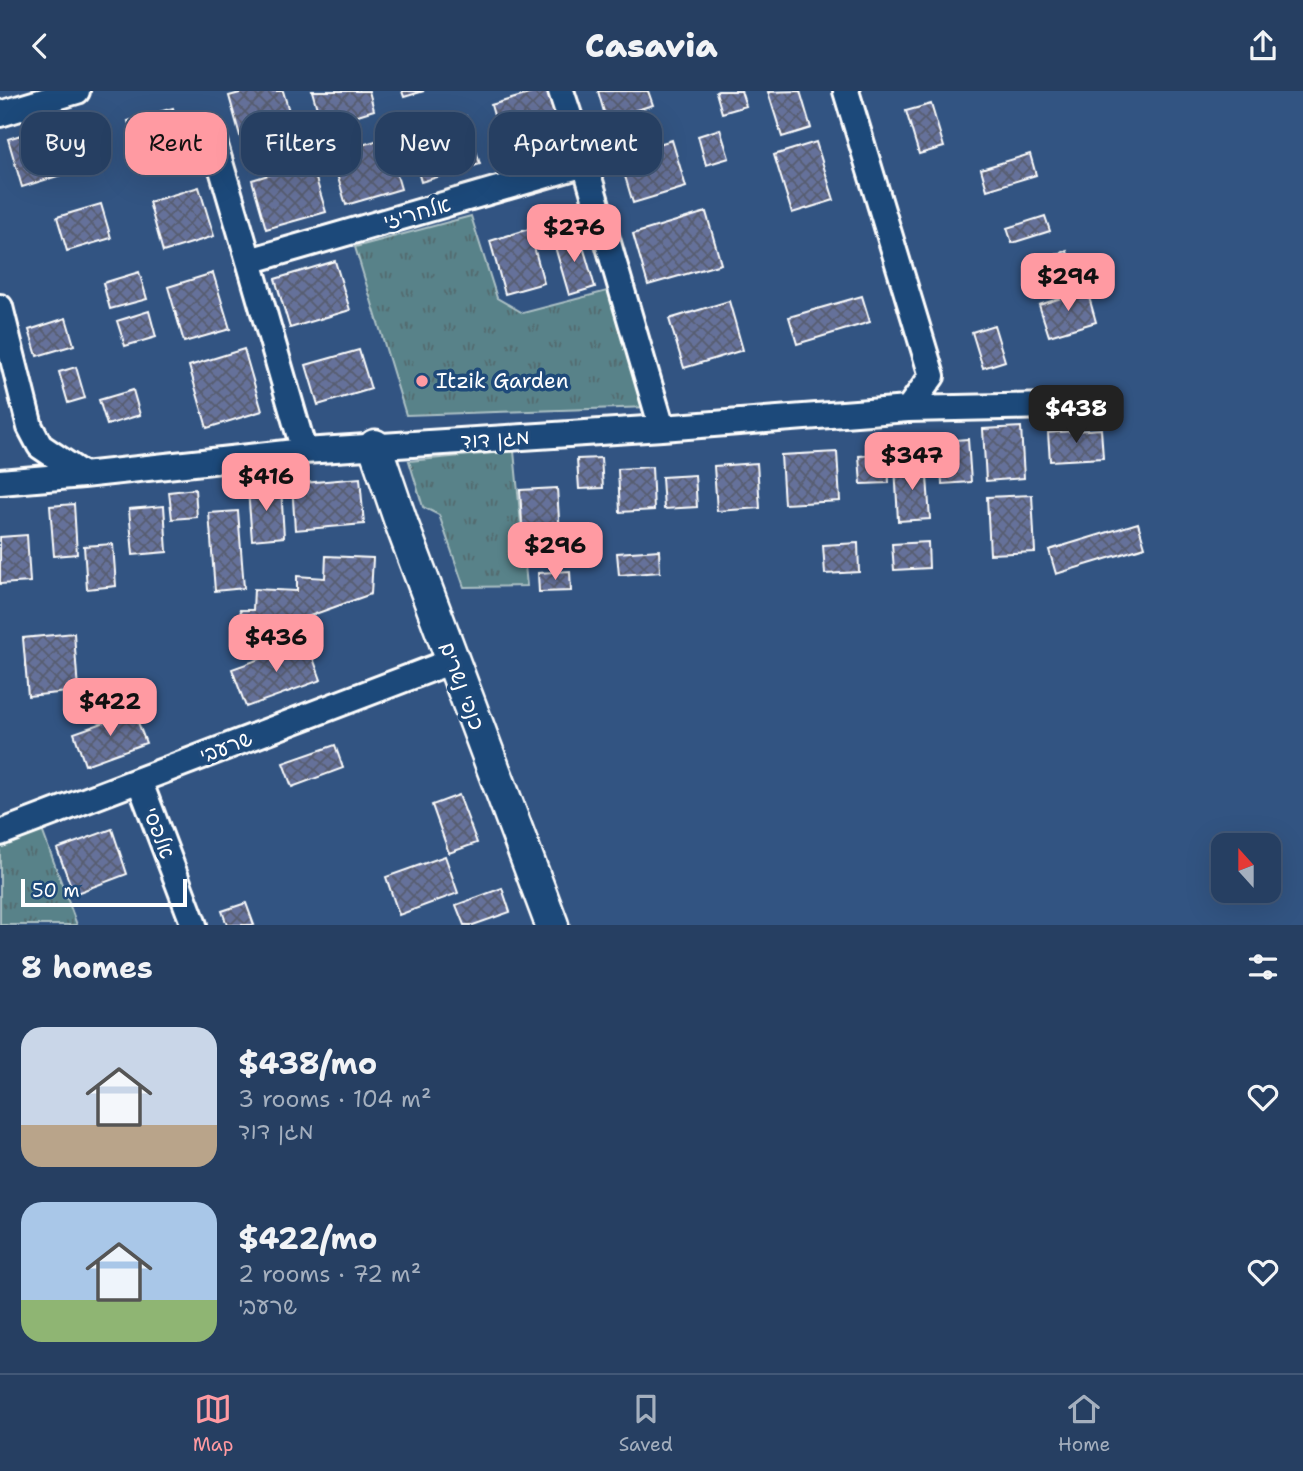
<!DOCTYPE html>
<meta charset="utf-8">
<style>
:root{--surface:#263f62;--page:#324a6b;--text:#f1f3f6;--muted:#a4afbe;--line:#425877;--accent:#ff9aa2}
body{margin:0;font-family:"Shantell Sans","Playpen Sans Hebrew",sans-serif;background:var(--page);color:var(--text);height:100vh;display:flex;flex-direction:column;font-size:26px;white-space:nowrap}
*{box-sizing:border-box;margin:0}
p{font-size:23px;color:var(--muted)}
.icon{flex:none;width:38px;height:38px;fill:none;stroke:currentColor;stroke-width:2;stroke-linecap:round;stroke-linejoin:round}
.map{position:relative;height:834px;overflow:hidden}
.details{display:flex;flex-direction:column;background:var(--surface);flex:1}
.details>*{flex:none}
.top-card{position:absolute;left:21px;top:21px;width:700px;height:63px;display:flex;gap:14px}
.needle{width:46px;rotate:339deg}
.fabs{position:absolute;left:1211px;top:742px;display:grid;gap:14px}
.fabs a{display:grid;place-items:center;width:70px;height:70px;border-radius:14px;background:var(--surface);box-shadow:0 7px 28px #0002,0 0 0 2px var(--line);font-size:35px}
.scale{position:absolute;left:21px;bottom:18px;width:166px;box-sizing:border-box;padding-left:7px;border:4px solid #fff;border-top:0;font-size:19px;line-height:24px;white-space:nowrap;color:#fff;-webkit-text-stroke:5px #1f4a7a;paint-order:stroke}
.price{position:absolute;translate:-50% -60px;padding:0 16px;border-radius:14px;background:var(--accent);color:#111;font-size:23px;line-height:46px;filter:drop-shadow(0 2px 4px #0008)}
.price::after{content:'';position:absolute;left:50%;top:42px;width:21px;height:16px;margin-left:-10px;background:inherit;clip-path:polygon(0 0,100% 0,50% 100%)}
.price.current{background:#222;color:#fff}
ul{padding:0;list-style:none}
li{display:flex;align-items:center;gap:21px;height:175px;padding:0 21px}
li span{display:grid;place-items:center;flex:none;width:196px;height:140px;border-radius:21px;color:#555}
li>.icon{margin-inline-start:auto}
span .icon{width:84px;height:84px;fill:#fffc;stroke-width:1}
li b{font-size:30px}
h2{display:flex;justify-content:space-between;align-items:center;height:84px;padding:0 21px;font-size:30px}
.chip{padding:0 24px;border-radius:21px;background:var(--surface);box-shadow:0 7px 28px #0002,0 0 0 2px var(--line);font-size:24px;line-height:63px}
.chip.current{background:var(--accent);color:#111}
header{display:flex;justify-content:space-between;align-items:center;height:91px;padding:0 21px;background:var(--surface);font-size:32px;font-weight:800}
.menu{display:flex;justify-content:space-around;align-items:center;height:98px;border-top:2px solid var(--line);background:var(--surface);font-size:19px;color:var(--muted)}
.menu a{display:grid;justify-items:center;gap:4px}
.menu .current{color:var(--accent)}
.map>svg:first-child{display:block}
.grass{fill:url(#grass-tufts);stroke:#acc0c4;stroke-width:2}
.building{fill:url(#building-cross-hatch);stroke:#fff;stroke-width:2}
.lines{fill:none;stroke-linecap:round;stroke-linejoin:round}
.minor-casing{stroke:#fff;stroke-width:30}
.tertiary-casing{stroke:#fff;stroke-width:37}
.minor{stroke:#1f4a7a;stroke-width:24}
.tertiary{stroke:#1f4a7a;stroke-width:32}
.poi-dot{fill:#ff9aa2;stroke:#1f4a7a;stroke-width:2.5}
.labels{text-anchor:middle;dominant-baseline:central;stroke-width:7;stroke-linejoin:round;paint-order:stroke}
.street-label{font-size:21px;fill:#fff;stroke:#1f4a7a}
.poi-label{font-size:21px;fill:#fff;stroke:#1f4a7a;text-anchor:start}
</style>
<header><svg class="icon" aria-label="back" viewBox="0 0 24 24"><path d="M15 5l-7 7 7 7"/></svg>Casavia<svg class="icon" aria-label="share" viewBox="0 0 24 24"><path d="M12 15V3M7 8l5-5 5 5M5 13v7h14v-7"/></svg></header>
<div class="map">
<svg width="1303" height="834" viewBox="0 0 1303 834">
<defs>
<pattern id="grass-tufts" width="24" height="20" patternUnits="userSpaceOnUse" patternTransform="scale(1.75)"><rect width="24" height="20" fill="#588289"/><path d="M3 7l-1-3M5 7V3M7 7l1-3M15 17l-1-3M17 17v-4M19 17l1-3" fill="none" stroke="#536a6e"/></pattern>
<pattern id="building-cross-hatch" width="8" height="8" patternUnits="userSpaceOnUse" patternTransform="scale(1.75)"><rect width="8" height="8" fill="#65719a"/><path d="M0 0l8 8M0 8l8-8" fill="none" stroke="#575d6f"/></pattern>
</defs>
<rect width="100%" height="100%" fill="#325482"/>
<filter id="ink" filterUnits="userSpaceOnUse"><feTurbulence type="fractalNoise" baseFrequency=".0143" numOctaves="2"/><feDisplacementMap in="SourceGraphic" scale="14" xChannelSelector="R" yChannelSelector="G"/><feConvolveMatrix kernelMatrix="1 2 1 2 8 2 1 2 1" color-interpolation-filters="sRGB"/></filter>
<g filter="url(#ink)">
<path class="grass" d="M471 125 497 207 523 222 615 198 649 316 406 324 355 156Z
M514 360 527 495 464 496 439 424 423 416 409 370Z
M38 728 77 834H0V742Z"/>
<path class="building" d="M247 0H283L294 37 242 52 229 5Z
M312 0H369L374 19 322 35Z
M402 0H424L404 6Z
M539 0H547L562 50 506 66 491 14Z
M598 0H648L653 14 606 28Z
M718 0H741L746 15 722 22 716 1Z
M800 0 811 37 782 46 768 1Z
M931 13 944 56 919 63 906 20Z
M173 17 188 69 143 82 128 30Z
M466 25 480 73 421 91 407 42Z
M50 35 64 83 22 96 8 48Z
M720 38 729 67 706 74 698 45Z
M386 47 401 98 346 114 331 63Z
M672 49 686 96 633 112 619 65Z
M816 51 834 109 792 122 774 64Z
M1030 63 1036 84 987 99 981 78Z
M311 71 326 121 266 138 252 89Z
M199 96 214 145 163 161 149 111Z
M101 113 111 147 67 160 57 126Z
M706 121 721 173 648 194 633 143Z
M1045 125 1050 140 1012 152 1007 137Z
M529 138 544 192 505 203 490 150Z
M579 142 595 196 569 204 553 149Z
M1067 160 1075 186 1051 193 1044 167Z
M335 170 350 219 290 237 275 188Z
M139 181 147 208 110 218 103 192Z
M213 182 230 238 184 251 168 196Z
M1087 199 1096 231 1049 245 1039 214Z
M862 205 870 231 797 253 789 226Z
M729 210 743 259 684 277 669 228Z
M149 220 156 246 125 255 117 230Z
M66 227 74 254 37 265 29 239Z
M994 234 1005 270 983 277 972 241Z
M244 258 262 320 207 337 189 275Z
M359 259 371 298 318 314 306 274Z
M76 276 85 307 68 312 59 281Z
M133 299 140 324 107 334 99 309Z
M1021 336 1024 387 986 390 983 338Z
M1101 338 1103 367 1050 370 1048 342Z
M968 348 971 391 942 393 940 350Z
M837 361 840 410 784 413 781 364Z
M888 363 889 392 861 393 859 365Z
M601 367 603 397 579 398 577 368Z
M757 372 760 417 717 420 714 375Z
M926 372 930 428 898 430 895 374Z
M652 376 654 419 620 421 618 378Z
M695 384 697 416 664 418 662 386Z
M360 387 364 433 295 439 292 393Z
M281 396 284 446 252 449 248 399Z
M557 397 560 444 523 447 520 399Z
M195 398 197 426 172 428 169 401Z
M1032 404 1035 461 990 463 987 406Z
M74 413 77 463 54 465 50 415Z
M164 415 167 461 133 464 129 418Z
M238 420 244 497 215 500 209 422Z
M1138 432 1145 456 1056 483 1049 459Z
M27 444 30 491 0 493V446Z
M928 451 929 477 894 479 892 453Z
M858 452 859 481 825 483 823 454Z
M113 453 116 495 87 498 84 455Z
M659 459 660 481 619 484 617 462Z
M326 465 373 467 371 503 251 546 240 519H253L254 498 297 500V485L325 487Z
M570 480 571 500 539 501 538 482Z
M74 542 78 600 28 605 23 547Z
M307 551 321 589 246 616 232 578Z
M134 621 146 652 85 674 74 642Z
M335 654 343 677 292 696 283 672Z
M459 704 477 752 449 762 432 714Z
M112 738 127 783 74 803 57 758Z
M445 765 458 802 399 824 386 786Z
M502 797 510 821 473 834H464L456 814Z
M246 812 254 834H227L222 820Z"/>
<g class="lines">
<g class="minor-casing">
<path id="minor" d="M561 0 585 73
M0 23 77 0
M214 51 249 170
M0 216 30 336 40 355 83 384 304 360 662 337 908 318 932 285 846 0
M908 318 1052 315
M304 360 249 170 585 73 662 337
M0 391 83 384
M139 689 194 834
M0 742 452 570"/>
</g>
<g class="tertiary-casing">
<path id="tertiary" d="M375 355 402 434 552 834"/>
</g>
<use href="#minor" class="minor"/>
<use href="#tertiary" class="tertiary"/>
</g>
</g>
<circle class="poi-dot" cx="422" cy="290" r="7"/>
<g class="labels">
<g class="street-label">
<text transform="translate(417 122) rotate(-16)">אלחריזי</text>
<text transform="translate(495 348) rotate(-4)">מגן דוד</text>
<text transform="translate(462 595) rotate(70)">כנפי נשרים</text>
<text transform="translate(226 656) rotate(-21)">שרעבי</text>
<text transform="translate(159 742) rotate(69)">אלפסי</text>
</g>
<g class="poi-label">
<text x="436" y="290">Itzik Garden</text>
</g>
</g>
</svg>
<div class="fabs">
<a><svg class="needle" viewBox="-14 -14 28 28"><path d="M0-13l5 13h-10z" fill="#e53935"/><path d="M0 13l5-13h-10z" fill="#a4afbe"/></svg></a>
</div>
<div class="scale">50 m</div>
<b class="price" style="left:574px;top:173px">$276</b>
<b class="price" style="left:1068px;top:222px">$294</b>
<b class="price current" style="left:1076px;top:354px">$438</b>
<b class="price" style="left:912px;top:401px">$347</b>
<b class="price" style="left:266px;top:422px">$416</b>
<b class="price" style="left:555px;top:491px">$296</b>
<b class="price" style="left:276px;top:583px">$436</b>
<b class="price" style="left:110px;top:647px">$422</b>
<div class="top-card">
<a class="chip">Buy</a>
<a class="chip current">Rent</a>
<a class="chip">Filters</a>
<a class="chip">New</a>
<a class="chip">Apartment</a>
</div>
</div>
<section class="details">
<h2>8 homes<svg class="icon" aria-label="filters" viewBox="0 0 24 24"><path d="M4 7h16M4 17h16"/><circle cx="9" cy="7" r="2"/><circle cx="15" cy="17" r="2"/></svg></h2>
<ul>
<li><span style="background:linear-gradient(#c9d6e8 70%,#b9a48a 0)"><svg class="icon" aria-label="home" viewBox="0 0 24 24"><path d="M3 11l9-7 9 7M6 9v11h12V9"/></svg></span><div><b>$438/mo</b><p>3 rooms · 104 m²</p><p>מגן דוד</p></div><svg class="icon" aria-label="heart" viewBox="0 0 24 24"><path d="M12 20l-8-8c-3-5 5-10 8-4 3-6 11-1 8 4z"/></svg></li>
<li><span style="background:linear-gradient(#a9c7e8 70%,#8fb573 0)"><svg class="icon" aria-label="home" viewBox="0 0 24 24"><path d="M3 11l9-7 9 7M6 9v11h12V9"/></svg></span><div><b>$422/mo</b><p>2 rooms · 72 m²</p><p>שרעבי</p></div><svg class="icon" aria-label="heart" viewBox="0 0 24 24"><path d="M12 20l-8-8c-3-5 5-10 8-4 3-6 11-1 8 4z"/></svg></li>
</ul>
</section>
<nav class="menu">
<a class="current"><svg class="icon" aria-label="map" viewBox="0 0 24 24"><path d="M3 6l6-2 6 2 6-2v14l-6 2-6-2-6 2zM9 4v14M15 6v14"/></svg>Map</a>
<a><svg class="icon" aria-label="saved" viewBox="0 0 24 24"><path d="M7 4h10v16l-5-4-5 4z"/></svg>Saved</a>
<a><svg class="icon" aria-label="home" viewBox="0 0 24 24"><path d="M3 11l9-7 9 7M6 9v11h12V9"/></svg>Home</a>
</nav>
